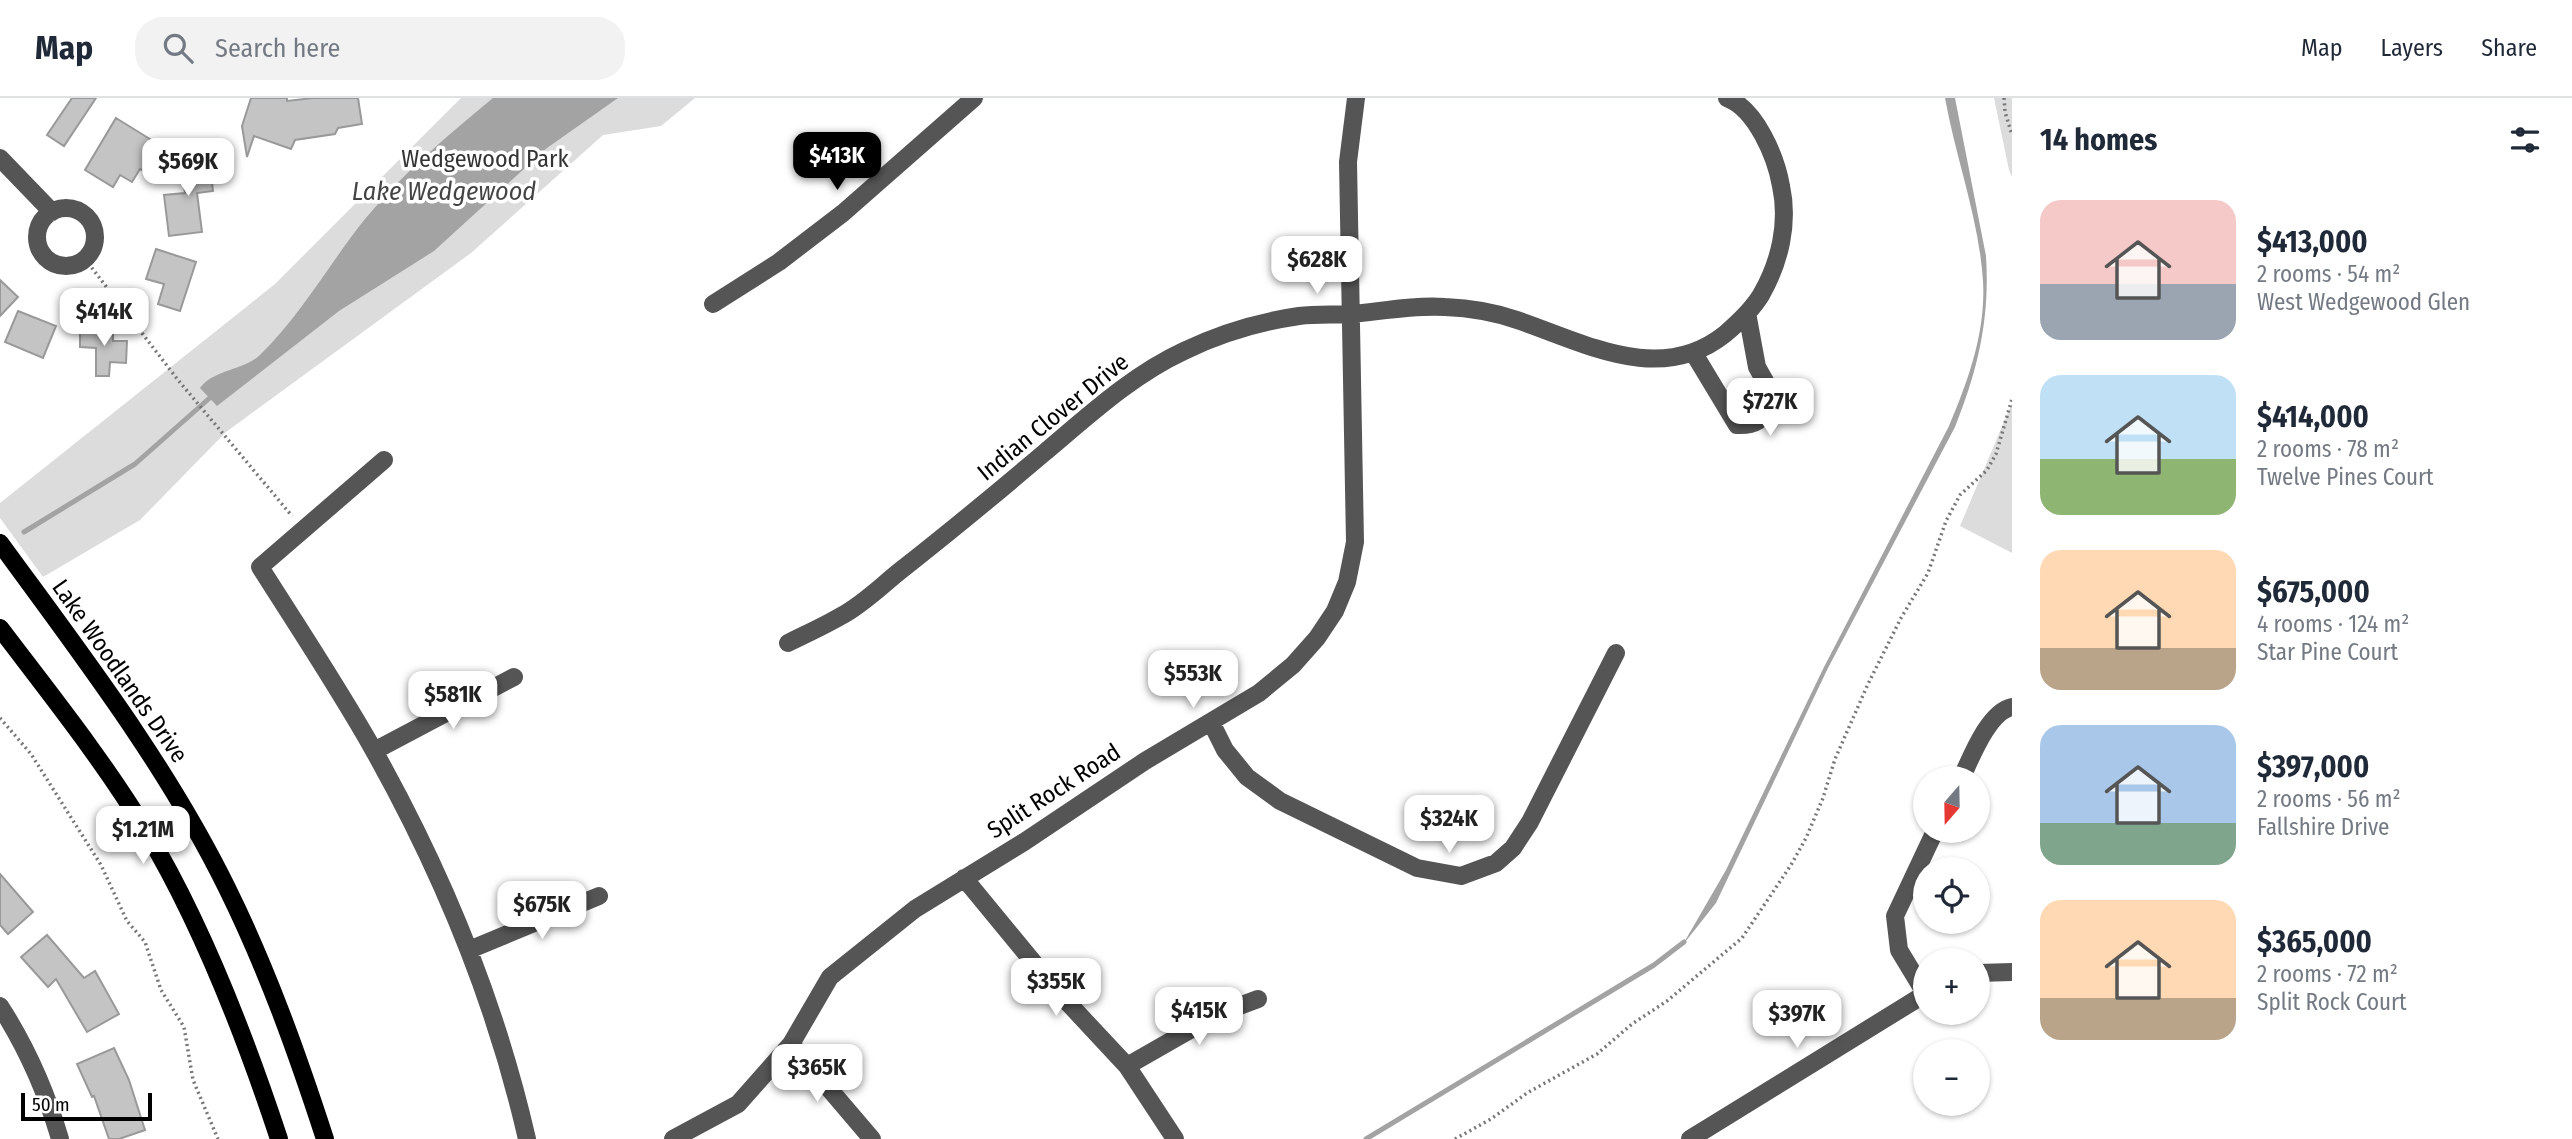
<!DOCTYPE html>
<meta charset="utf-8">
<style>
:root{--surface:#fff;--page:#f2f2f3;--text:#1f2937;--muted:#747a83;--line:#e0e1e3;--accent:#000}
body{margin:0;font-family:"Fira Sans Condensed",sans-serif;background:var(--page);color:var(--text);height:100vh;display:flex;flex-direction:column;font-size:26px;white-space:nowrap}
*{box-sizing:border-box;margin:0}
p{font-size:23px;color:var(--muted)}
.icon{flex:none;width:38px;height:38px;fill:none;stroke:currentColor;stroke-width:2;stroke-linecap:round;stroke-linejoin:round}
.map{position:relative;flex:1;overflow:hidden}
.panel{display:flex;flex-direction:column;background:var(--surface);width:560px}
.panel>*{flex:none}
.needle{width:46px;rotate:200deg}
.controls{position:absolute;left:1913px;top:668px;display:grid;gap:14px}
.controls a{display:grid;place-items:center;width:77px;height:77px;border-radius:50%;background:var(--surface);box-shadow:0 2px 5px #0004;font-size:35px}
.scale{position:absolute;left:21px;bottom:18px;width:131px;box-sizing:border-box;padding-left:7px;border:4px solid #000;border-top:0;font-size:19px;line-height:24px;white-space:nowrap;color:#000;-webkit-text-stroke:5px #fff;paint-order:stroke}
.price{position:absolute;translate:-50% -60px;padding:0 16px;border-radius:14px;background:#fff;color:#222;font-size:23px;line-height:46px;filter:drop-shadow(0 2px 4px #0008)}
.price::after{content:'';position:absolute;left:50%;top:42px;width:21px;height:16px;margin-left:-10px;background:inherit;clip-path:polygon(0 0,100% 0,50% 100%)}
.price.on{background:var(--accent);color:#fff}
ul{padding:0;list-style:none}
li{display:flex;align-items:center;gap:21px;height:175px;padding:0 28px}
li span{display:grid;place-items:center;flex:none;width:196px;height:140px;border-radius:21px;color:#555}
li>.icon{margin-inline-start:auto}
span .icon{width:84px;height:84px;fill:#fffc;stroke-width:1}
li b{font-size:30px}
h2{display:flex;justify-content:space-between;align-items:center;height:84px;padding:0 28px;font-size:30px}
header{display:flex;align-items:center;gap:42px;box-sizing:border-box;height:98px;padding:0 35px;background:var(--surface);border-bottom:2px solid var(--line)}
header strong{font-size:33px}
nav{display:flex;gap:38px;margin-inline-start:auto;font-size:24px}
.search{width:490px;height:63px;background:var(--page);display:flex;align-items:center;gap:18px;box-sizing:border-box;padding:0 24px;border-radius:28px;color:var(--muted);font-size:26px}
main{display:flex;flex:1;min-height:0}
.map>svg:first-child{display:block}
.green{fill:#dcdcdc}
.water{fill:#a3a3a3}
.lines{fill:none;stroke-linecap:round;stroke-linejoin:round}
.stream{stroke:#a3a3a3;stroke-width:5}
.building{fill:#c4c4c4;stroke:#999;stroke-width:2}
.path{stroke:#777;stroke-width:3.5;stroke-dasharray:2 3.5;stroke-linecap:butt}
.minor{stroke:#555;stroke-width:18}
.major{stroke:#000;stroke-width:18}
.labels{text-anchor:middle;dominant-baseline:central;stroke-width:7;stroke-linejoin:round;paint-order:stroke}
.park-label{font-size:24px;fill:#333;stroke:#fff}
.street-label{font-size:24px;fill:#000;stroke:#fff}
.water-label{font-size:26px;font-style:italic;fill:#444;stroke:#fff}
</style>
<header>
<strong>Map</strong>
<div class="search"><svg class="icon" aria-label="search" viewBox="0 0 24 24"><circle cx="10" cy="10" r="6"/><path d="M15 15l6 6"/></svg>Search here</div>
<nav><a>Map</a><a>Layers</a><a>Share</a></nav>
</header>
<main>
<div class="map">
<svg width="2012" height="1041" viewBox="0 0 2012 1041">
<rect width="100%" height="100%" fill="#fff"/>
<path class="green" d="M461 0H695L661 28 603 37 471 155 226 334 140 422 43 479 0 420V405L275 186Z
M1994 0H2012V79L2009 72Z
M2012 305V455L1960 428Z"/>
<path class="water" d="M493 0H618L547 50 434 153 339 213 217 308 200 290C214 271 242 273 260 257 301 217 329 166 365 121 403 75 447 38 493 0Z
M1945 0H1955L1986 158C1990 221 1978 271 1955 329L1828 570 1716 805 1682 848 1726 772 1824 569 1949 328C1968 283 1986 234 1983 183 1979 121 1956 61 1945 0Z"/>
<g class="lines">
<path class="stream" d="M24 434 135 366 213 297
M1366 1041 1654 867 1684 844"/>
</g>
<path class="building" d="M72 0H96L64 48 47 37Z
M251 0H287V3L313 0H358L362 26 338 30 335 36 295 42 291 51 254 38 247 59 242 28Z
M116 20 166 51 151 77 140 71 132 84 120 77 113 89 85 72Z
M198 57 200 70 210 69 213 93 197 95 202 134 169 138 164 97 185 95 180 59Z
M156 151 196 164 180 213 158 206 164 186 146 181Z
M0 182 18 199 0 218Z
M18 213 56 228 43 260 5 244Z
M80 229 113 230V243H127L126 265 110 264 109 278H96V250L80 249Z
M0 776 33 814 8 836 0 827Z
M47 837 84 880 95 873 119 916 87 934 56 881 48 889 21 859Z
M114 950 129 982 145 1032 119 1041H109L94 998 92 999 77 966Z"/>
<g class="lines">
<path class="path" d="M2004 0 2005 14 2012 37
M85 161 178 282 292 418
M0 620 31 656 101 767 127 823 145 844 161 892 184 929 193 982 218 1041
M1455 1041 1491 1021 1527 995 1597 956 1632 926 1667 903 1742 840 1791 767 1806 740 1823 700 1835 661 1868 586 1901 520 1928 475 1946 423 1960 397 1987 372 1996 356 2012 301"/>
<path class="minor" d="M0 60 52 114
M37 139a29 29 0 1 1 58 0a29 29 0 1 1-58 0Z
M713 206 779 164 843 115 974 0
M1693 254 1737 327C1756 328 1761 322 1772 308L1770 292 1757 269 1747 215
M384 362 260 469C298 529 338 589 373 651 441 772 496 905 527 1041
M788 545C806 536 824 528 841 518 864 506 884 485 905 469 952 432 998 394 1044 355 1088 318 1132 277 1184 253 1221 235 1258 224 1299 218 1316 216 1334 217 1352 216 1383 213 1414 207 1445 209 1470 210 1494 214 1517 222 1585 245 1660 288 1725 236 1739 224 1752 212 1761 197 1780 164 1789 125 1781 88 1776 59 1756 11 1727 0
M1211 624 1225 652 1247 679 1280 703 1417 770 1461 778 1496 765 1513 750 1530 724 1616 555
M374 653 514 579
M1961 681C1971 660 1988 614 2012 609
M964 780 1057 893 1127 968 1175 1041
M469 852 599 798
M1978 875 2012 874
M1925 895 1899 852 1895 818 1935 733
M0 908C27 950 46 993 60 1041
M791 946 872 1041
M1127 968 1218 916 1258 901
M673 1041 738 1006 791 946 830 879 915 811 1024 744 1145 663 1259 595 1293 567 1317 540 1335 513 1347 484 1355 444 1348 64 1356 0
M1690 1041 1925 896"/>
<path class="major" d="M0 445C81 556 166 666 227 790 267 871 297 955 325 1041
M0 530C50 596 103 662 146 733 202 826 245 938 279 1041"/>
</g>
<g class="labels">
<g class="park-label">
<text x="485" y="61">Wedgewood Park</text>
</g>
<g class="street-label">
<text transform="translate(1053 319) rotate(-39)">Indian Clover Drive</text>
<text transform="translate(120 573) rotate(55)">Lake Woodlands Drive</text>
<text transform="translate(1054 693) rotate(-33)">Split Rock Road</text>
</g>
<g class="water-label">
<text x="444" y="93">Lake Wedgewood</text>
</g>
</g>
</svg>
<div class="controls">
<a><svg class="needle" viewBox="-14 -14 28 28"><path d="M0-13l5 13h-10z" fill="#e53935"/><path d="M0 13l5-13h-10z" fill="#747a83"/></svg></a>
<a><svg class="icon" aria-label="locate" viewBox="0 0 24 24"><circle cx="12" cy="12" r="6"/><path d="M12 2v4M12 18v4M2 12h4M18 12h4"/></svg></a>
<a>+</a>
<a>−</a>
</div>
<div class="scale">50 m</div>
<b class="price on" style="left:837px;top:94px">$413K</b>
<b class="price" style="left:188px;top:100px">$569K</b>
<b class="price" style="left:1317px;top:198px">$628K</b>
<b class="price" style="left:104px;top:250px">$414K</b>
<b class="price" style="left:1770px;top:340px">$727K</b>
<b class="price" style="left:1193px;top:612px">$553K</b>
<b class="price" style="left:453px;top:633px">$581K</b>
<b class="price" style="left:1449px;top:757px">$324K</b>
<b class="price" style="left:143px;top:768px">$1.21M</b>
<b class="price" style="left:542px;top:843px">$675K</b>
<b class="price" style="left:1056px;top:920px">$355K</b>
<b class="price" style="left:1199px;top:949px">$415K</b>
<b class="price" style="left:1797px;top:952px">$397K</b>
<b class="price" style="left:817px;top:1006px">$365K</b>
</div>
<section class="panel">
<h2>14 homes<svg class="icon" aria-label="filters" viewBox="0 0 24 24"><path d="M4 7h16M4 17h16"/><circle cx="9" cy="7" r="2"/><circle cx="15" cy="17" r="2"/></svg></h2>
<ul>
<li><span style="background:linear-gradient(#f6c9c9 60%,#9aa5b1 0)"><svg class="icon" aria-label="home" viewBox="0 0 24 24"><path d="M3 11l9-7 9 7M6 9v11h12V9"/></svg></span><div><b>$413,000</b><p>2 rooms · 54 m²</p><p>West Wedgewood Glen</p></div></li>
<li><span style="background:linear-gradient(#bfe0f5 60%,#8fb573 0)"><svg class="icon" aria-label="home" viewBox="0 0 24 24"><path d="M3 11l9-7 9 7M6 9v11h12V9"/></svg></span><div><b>$414,000</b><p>2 rooms · 78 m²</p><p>Twelve Pines Court</p></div></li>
<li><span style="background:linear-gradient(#ffd9b3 70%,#b9a48a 0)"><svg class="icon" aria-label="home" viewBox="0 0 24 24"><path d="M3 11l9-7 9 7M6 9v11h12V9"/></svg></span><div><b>$675,000</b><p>4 rooms · 124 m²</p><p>Star Pine Court</p></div></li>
<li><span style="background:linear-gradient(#a9c7e8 70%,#7fa58c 0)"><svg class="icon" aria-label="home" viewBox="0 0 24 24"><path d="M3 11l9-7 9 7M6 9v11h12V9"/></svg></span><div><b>$397,000</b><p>2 rooms · 56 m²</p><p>Fallshire Drive</p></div></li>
<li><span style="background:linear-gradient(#ffd9b3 70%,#b9a48a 0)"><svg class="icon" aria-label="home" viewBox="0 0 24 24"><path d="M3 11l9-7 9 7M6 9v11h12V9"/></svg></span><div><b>$365,000</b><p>2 rooms · 72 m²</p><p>Split Rock Court</p></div></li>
</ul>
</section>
</main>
